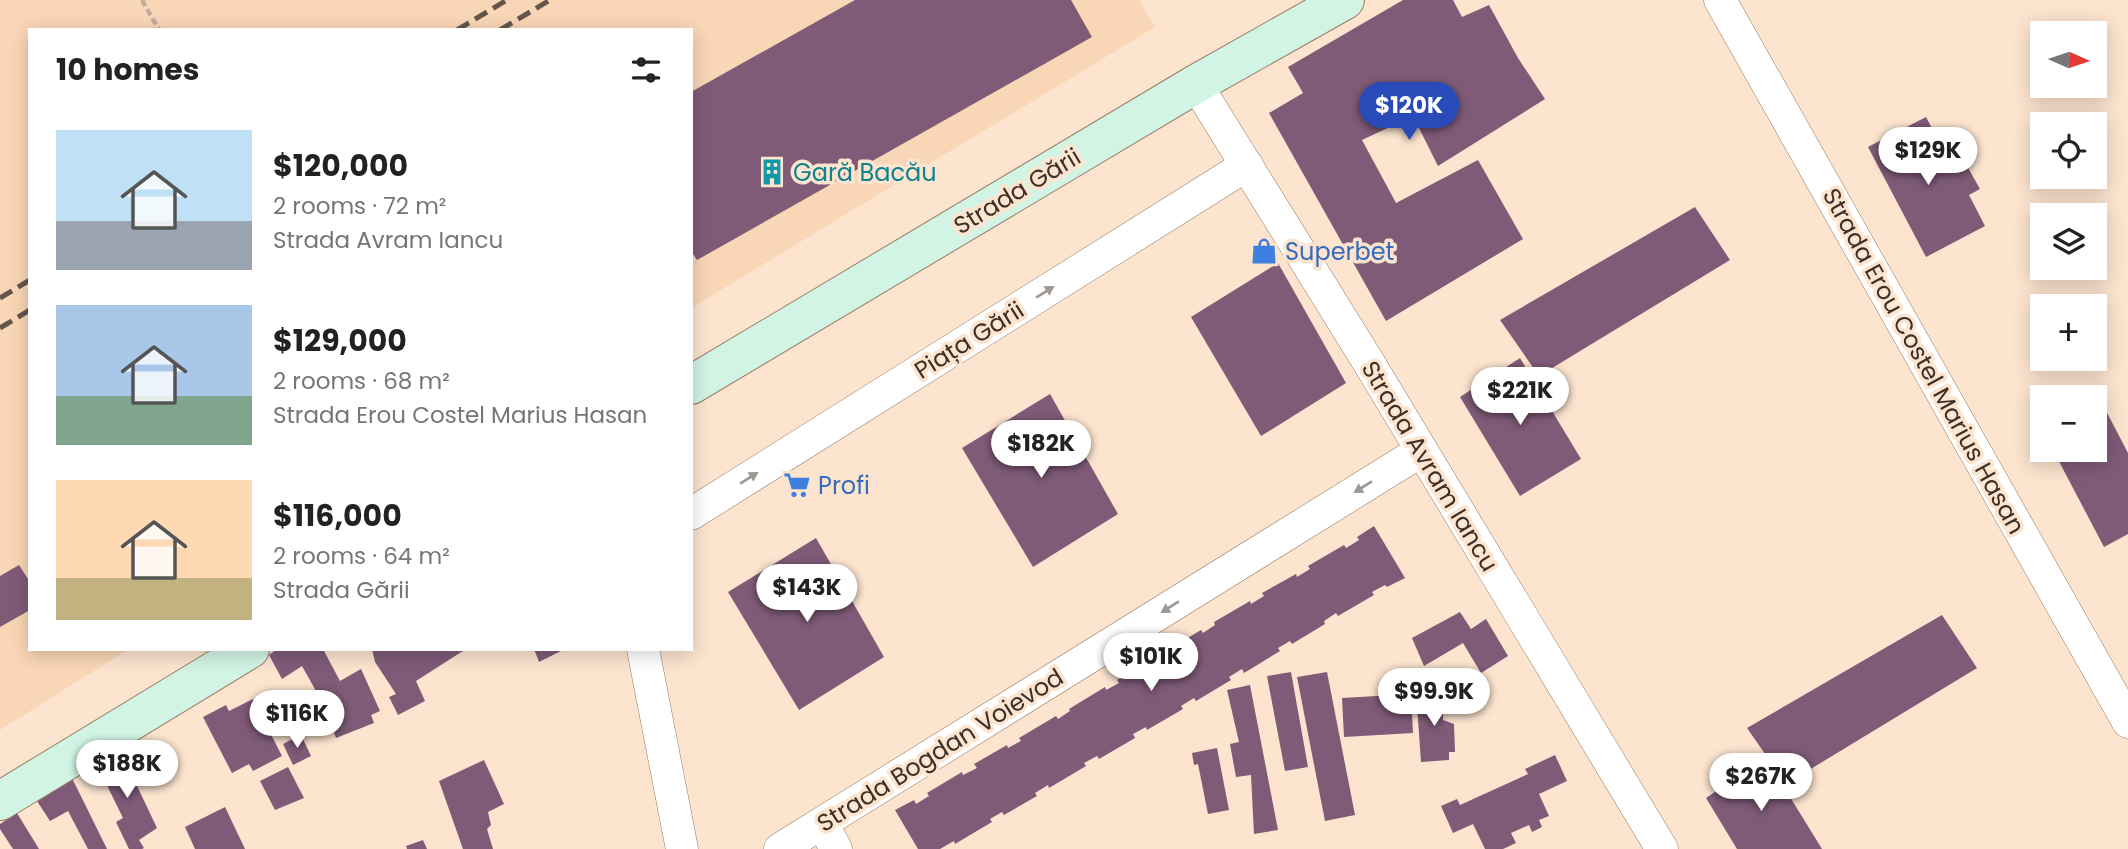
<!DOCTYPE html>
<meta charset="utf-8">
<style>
:root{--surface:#fff;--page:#f2f2f2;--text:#222;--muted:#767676;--accent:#294bba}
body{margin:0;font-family:Poppins,sans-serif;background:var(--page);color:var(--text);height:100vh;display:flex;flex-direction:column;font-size:26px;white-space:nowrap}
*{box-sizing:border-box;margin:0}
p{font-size:23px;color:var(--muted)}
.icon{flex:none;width:38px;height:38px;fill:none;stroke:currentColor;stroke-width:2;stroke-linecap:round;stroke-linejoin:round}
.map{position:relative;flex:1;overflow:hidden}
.sheet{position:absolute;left:28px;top:28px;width:665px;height:623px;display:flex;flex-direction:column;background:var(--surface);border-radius:0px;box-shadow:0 4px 18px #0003}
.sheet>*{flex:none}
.needle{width:46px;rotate:93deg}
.tools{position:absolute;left:2030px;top:21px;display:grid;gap:14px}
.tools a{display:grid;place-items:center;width:77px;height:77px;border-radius:0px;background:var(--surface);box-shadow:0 4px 18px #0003;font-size:35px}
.price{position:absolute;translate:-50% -60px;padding:0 16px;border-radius:24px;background:#fff;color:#222;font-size:23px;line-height:46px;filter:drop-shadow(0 2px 4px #0008)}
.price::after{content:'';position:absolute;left:50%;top:42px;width:21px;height:16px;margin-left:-10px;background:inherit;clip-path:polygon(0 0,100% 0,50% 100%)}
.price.current{background:var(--accent);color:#fff}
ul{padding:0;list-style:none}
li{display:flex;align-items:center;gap:21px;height:175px;padding:0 28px}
li span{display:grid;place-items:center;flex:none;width:196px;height:140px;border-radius:0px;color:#555}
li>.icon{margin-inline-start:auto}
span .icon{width:84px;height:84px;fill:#fffc;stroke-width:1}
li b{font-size:30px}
h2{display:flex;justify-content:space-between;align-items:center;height:84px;padding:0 28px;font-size:30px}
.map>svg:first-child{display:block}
.built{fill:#f9d6b5}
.building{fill:#7f5b78}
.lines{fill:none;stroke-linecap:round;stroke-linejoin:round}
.minor-casing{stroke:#997e66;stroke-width:33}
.secondary-casing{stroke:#997e66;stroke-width:40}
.path{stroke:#c2ad9c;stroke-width:4.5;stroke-dasharray:7 3.5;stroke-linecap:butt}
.minor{stroke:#fff;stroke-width:32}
.secondary{stroke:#d1f4e5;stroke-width:38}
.rail{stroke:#64564a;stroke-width:5;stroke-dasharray:14 7;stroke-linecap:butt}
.oneway{fill:#9e9892}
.labels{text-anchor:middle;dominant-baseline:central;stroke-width:7;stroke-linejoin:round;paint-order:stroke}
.culture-label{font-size:24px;fill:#0d838f;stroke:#fce4cf;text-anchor:start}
.street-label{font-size:24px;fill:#3c3026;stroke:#fce4cf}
.shop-label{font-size:24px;fill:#366cbe;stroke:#fce4cf;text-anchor:start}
</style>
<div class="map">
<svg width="2128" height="849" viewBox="0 0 2128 849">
<rect width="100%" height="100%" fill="#fce4cf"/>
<path class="built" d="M0 0H1139L1155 27 691 308V30H30V649H129L0 730Z"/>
<path class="building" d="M855 0H1071L1092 37 697 260 691 251V92Z
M1403 0H1453L1462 17 1489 5 1518 58 1545 99 1438 166 1413 116 1362 140 1396 203 1478 160 1523 239 1386 321 1269 113 1303 93 1288 67Z
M1926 117 1950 163 1966 164 1980 189 1969 195 1985 226 1926 257 1868 147Z
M1695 207 1730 260 1539 376 1500 320Z
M1278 263 1346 383 1261 436 1191 317Z
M1520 358 1581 459 1520 496 1460 397Z
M1050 394 1118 514 1033 567 962 448Z
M2104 407 2128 453V534L2104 547 2053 450H2095V411Z
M1374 526 1405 578 1387 587 1385 585 1372 592 1374 595 1338 616 1336 613 1324 621 1325 624 1292 644 1290 641 1278 648 1280 651 1244 673 1242 669 1229 677 1231 680 1196 701 1194 698 1181 706 1183 709 1147 730 1146 727 1133 734 1135 738 1099 759 1097 756 1084 763 1086 766 1049 788 1048 785 1035 793 1037 796 1004 815 1002 812 990 819 992 822 955 844 954 841 940 849H918L895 810 914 800 916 804 929 796 927 793 962 772 963 775 977 768 974 764 1007 745 1008 748 1021 741 1019 738 1056 716 1058 719 1070 711 1069 709 1105 687 1106 690 1119 683 1117 680 1153 658 1155 661 1168 654 1166 651 1201 630 1203 633 1215 625 1214 622 1250 601 1251 604 1264 596 1262 593 1296 574 1297 577 1310 569 1308 566 1344 545 1346 548 1359 540 1357 537Z
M816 538 884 657 799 710 728 592Z
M19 565 30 582V610L0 627V576Z
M1460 612 1471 629 1486 619 1508 656 1481 673 1463 643 1424 666 1412 638Z
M1942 615 1977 668 1786 784 1747 728Z
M277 649H323L340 681 361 669 380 711 371 715 374 723 336 738 326 711 318 715 308 696 316 691 302 666 282 679 269 655Z
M372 649H466L416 681 425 701 398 715 389 697 396 694 375 662Z
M534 649H565L539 662Z
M1291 672 1308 767 1285 771 1267 676Z
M1327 672 1355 815 1325 821 1297 677Z
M1250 685 1278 830 1254 834 1251 775 1236 777 1230 744 1239 742 1227 690Z
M1416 692 1443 693V720L1454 724 1455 752H1449V760L1421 762Z
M1411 694 1413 733 1344 737 1342 698Z
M253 699 282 756 253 771 249 764 232 773 203 717 226 705 229 711Z
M301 735 311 756 293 765 283 744Z
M119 748 157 828 139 840 144 848 142 849H129L116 822 123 818 97 765Z
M1217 748 1229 810 1208 814 1198 764 1194 765 1192 753Z
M1555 755 1567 781 1539 794 1549 816 1539 820 1542 827 1532 832 1529 825 1511 833 1516 843 1503 849H1485L1473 824 1453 833 1441 806 1457 799 1460 805 1528 774 1525 769Z
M1766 758 1822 849H1737L1706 798Z
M484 760 504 804 488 812 491 825 487 829 493 849H463L439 781Z
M288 767 304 798 275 810 260 781Z
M72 778 107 849H88L68 811 50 821 37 801Z
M225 807 245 849H195L185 827Z
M17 813 39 849H13L0 829V824Z
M423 840 427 849H407L406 846Z"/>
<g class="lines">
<g class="minor-casing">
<path id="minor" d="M1720 0 2128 722
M1196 84 1369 363 1662 849
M691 514 1247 165
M643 649 682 849
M822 823 836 849
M780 849 1421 451"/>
</g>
<g class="secondary-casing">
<path id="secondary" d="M691 385 1196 84 1345 0
M0 801 250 649"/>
</g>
<path class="path" d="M142 0 159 30"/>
<use href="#minor" class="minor"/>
<use href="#secondary" class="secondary"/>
<path class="rail" d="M457 30 507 0
M500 30 550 0
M0 298 30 280
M0 328 30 310"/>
</g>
<defs><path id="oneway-solid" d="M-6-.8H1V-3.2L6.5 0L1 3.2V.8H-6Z" transform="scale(1.75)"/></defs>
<g class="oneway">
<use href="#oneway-solid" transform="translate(1045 292) rotate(-32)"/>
<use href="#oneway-solid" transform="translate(749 478) rotate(-32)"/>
<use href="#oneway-solid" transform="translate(1363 487) rotate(148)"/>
<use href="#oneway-solid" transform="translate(1170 607) rotate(148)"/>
</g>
<defs>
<g id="building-bare" transform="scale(2.1)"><path d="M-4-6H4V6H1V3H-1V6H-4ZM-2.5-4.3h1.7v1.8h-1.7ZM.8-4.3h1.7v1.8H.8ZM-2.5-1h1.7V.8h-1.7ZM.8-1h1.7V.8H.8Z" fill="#0f9aa8" stroke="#fce4cf" stroke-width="2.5" paint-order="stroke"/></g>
<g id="shop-bare" transform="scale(2.1)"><path d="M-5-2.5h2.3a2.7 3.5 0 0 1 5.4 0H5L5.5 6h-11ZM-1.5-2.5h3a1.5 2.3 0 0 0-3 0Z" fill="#3f7fe0" stroke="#fce4cf" stroke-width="2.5" paint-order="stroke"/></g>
<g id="supermarket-bare" transform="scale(2.1)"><path d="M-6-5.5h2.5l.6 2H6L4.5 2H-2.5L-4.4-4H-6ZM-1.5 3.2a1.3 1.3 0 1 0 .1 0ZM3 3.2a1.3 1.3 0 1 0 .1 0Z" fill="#3f7fe0" stroke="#fce4cf" stroke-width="2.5" paint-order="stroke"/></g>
</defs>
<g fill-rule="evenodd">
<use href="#building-bare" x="772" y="172"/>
<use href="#shop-bare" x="1264" y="251"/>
<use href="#supermarket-bare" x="797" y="485"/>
</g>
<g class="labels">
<g class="culture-label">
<text x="793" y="172">Gară Bacău</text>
</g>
<g class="street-label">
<text transform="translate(1017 191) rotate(-31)">Strada Gării</text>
<text transform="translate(969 340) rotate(-32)">Piața Gării</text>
<text transform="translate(1924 361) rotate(61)">Strada Erou Costel Marius Hasan</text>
<text transform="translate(1430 466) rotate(59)">Strada Avram Iancu</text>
<text transform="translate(940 750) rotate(-32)">Strada Bogdan Voievod</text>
</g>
<g class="shop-label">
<text x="1285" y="251">Superbet</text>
<text x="818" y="485">Profi</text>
</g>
</g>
</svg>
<div class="tools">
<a><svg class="needle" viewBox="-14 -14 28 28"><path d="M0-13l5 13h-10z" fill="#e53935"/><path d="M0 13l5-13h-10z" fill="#767676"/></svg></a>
<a><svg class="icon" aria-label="locate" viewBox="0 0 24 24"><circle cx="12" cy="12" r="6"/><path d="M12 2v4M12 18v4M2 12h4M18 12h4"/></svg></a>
<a><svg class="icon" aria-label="layers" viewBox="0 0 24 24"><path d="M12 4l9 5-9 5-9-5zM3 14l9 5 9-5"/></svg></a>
<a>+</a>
<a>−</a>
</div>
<b class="price current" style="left:1409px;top:142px">$120K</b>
<b class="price" style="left:1928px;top:187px">$129K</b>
<b class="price" style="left:1520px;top:427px">$221K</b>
<b class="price" style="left:1041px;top:480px">$182K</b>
<b class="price" style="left:807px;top:624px">$143K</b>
<b class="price" style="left:1151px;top:693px">$101K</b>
<b class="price" style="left:1434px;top:728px">$99.9K</b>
<b class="price" style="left:297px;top:750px">$116K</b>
<b class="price" style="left:127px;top:800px">$188K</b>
<b class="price" style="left:1761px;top:813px">$267K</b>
<section class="sheet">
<h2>10 homes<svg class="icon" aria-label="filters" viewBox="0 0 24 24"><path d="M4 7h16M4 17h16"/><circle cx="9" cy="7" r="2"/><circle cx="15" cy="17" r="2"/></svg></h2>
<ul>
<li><span style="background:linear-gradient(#bfe0f5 65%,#9aa5b1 0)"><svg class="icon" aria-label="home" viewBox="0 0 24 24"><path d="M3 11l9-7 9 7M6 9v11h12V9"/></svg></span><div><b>$120,000</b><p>2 rooms · 72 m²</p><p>Strada Avram Iancu</p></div></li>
<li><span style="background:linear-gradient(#a9c7e8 65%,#7fa58c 0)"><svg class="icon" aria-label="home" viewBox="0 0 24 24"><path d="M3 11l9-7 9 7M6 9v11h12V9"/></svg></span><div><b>$129,000</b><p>2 rooms · 68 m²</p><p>Strada Erou Costel Marius Hasan</p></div></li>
<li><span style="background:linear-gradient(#ffd9b3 70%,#c2b280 0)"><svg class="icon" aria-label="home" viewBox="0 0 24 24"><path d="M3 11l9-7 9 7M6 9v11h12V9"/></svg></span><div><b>$116,000</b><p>2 rooms · 64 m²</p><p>Strada Gării</p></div></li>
</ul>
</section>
</div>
